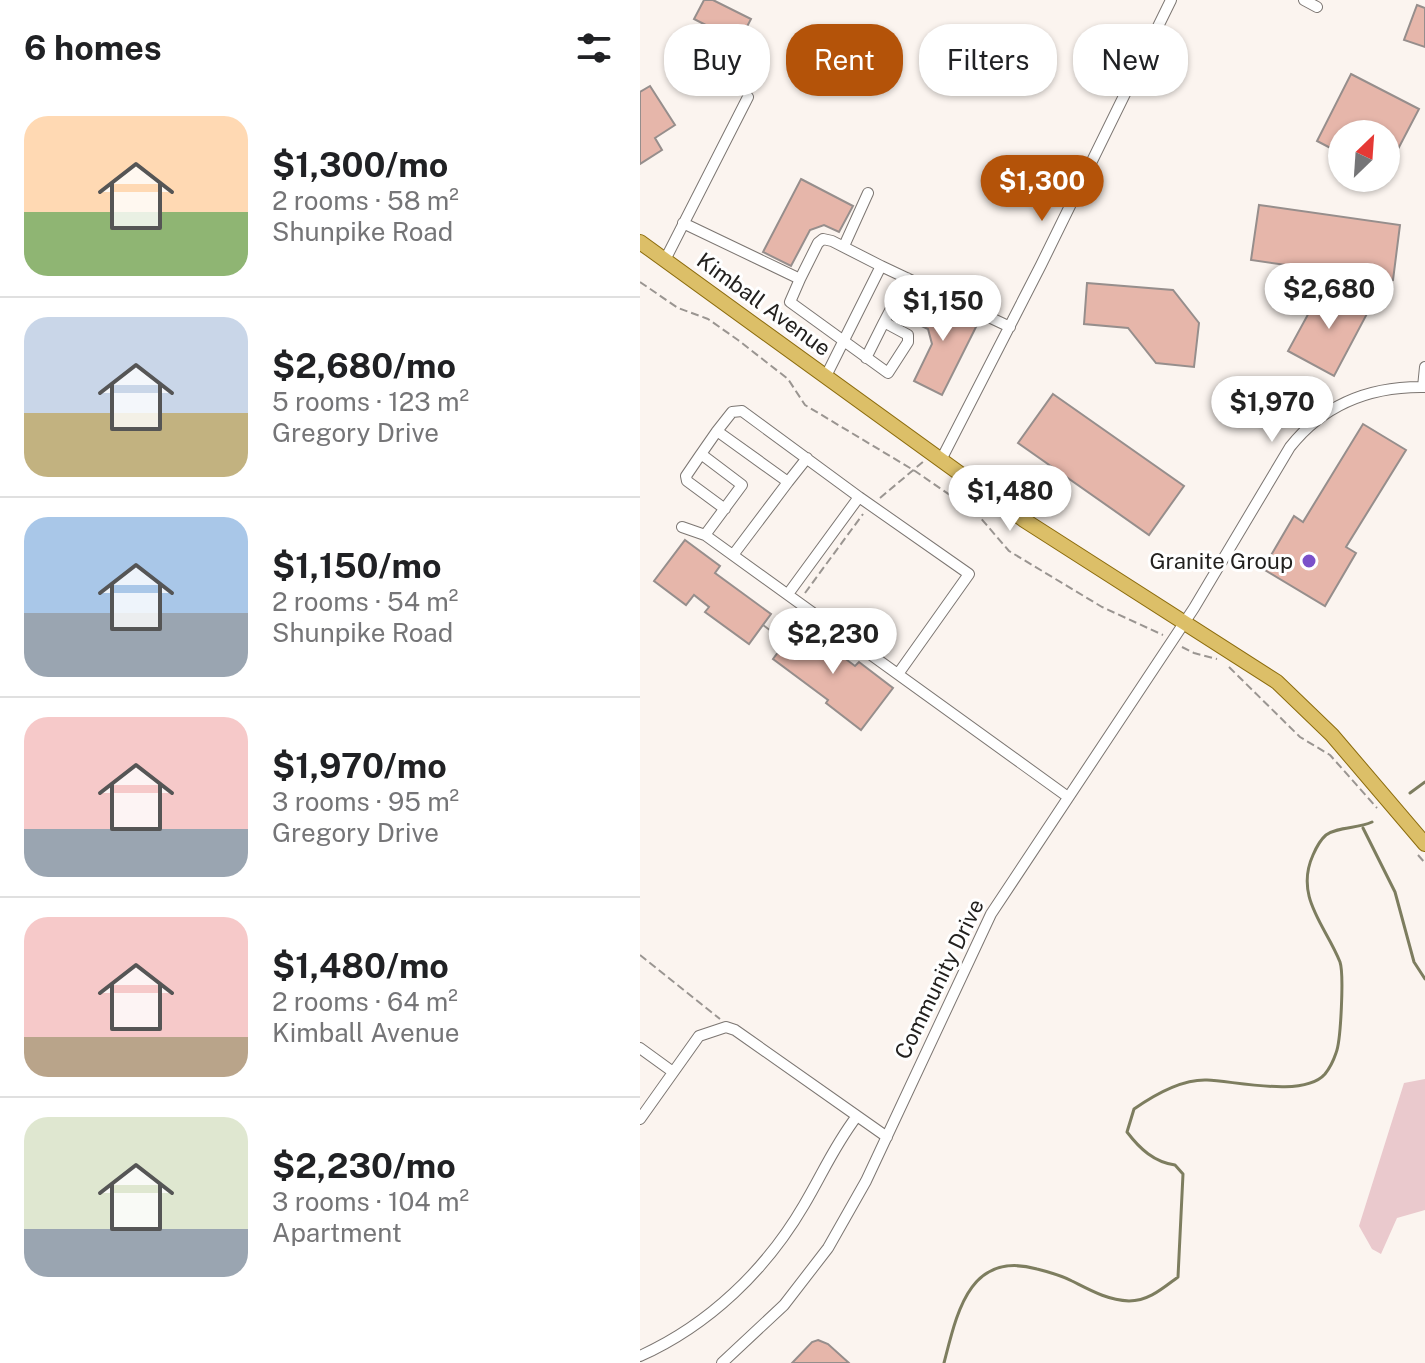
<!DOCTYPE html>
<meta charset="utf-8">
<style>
:root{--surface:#fff;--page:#f2f2f2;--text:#202124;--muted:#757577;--line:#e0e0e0;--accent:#b45309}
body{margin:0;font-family:"Public Sans",sans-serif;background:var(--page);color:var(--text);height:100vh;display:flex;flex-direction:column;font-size:30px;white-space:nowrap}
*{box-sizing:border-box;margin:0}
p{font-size:26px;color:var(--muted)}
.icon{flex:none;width:44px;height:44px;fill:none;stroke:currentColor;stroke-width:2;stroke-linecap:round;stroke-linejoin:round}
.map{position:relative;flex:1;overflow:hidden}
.drawer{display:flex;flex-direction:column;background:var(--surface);width:640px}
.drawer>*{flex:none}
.guide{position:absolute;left:24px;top:24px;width:640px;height:72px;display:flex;gap:16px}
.needle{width:52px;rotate:25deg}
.fabs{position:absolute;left:688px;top:120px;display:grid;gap:16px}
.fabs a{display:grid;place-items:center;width:72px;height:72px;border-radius:50%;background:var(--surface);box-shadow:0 2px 6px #0004;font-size:40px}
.price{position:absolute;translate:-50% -68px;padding:0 18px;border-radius:28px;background:#fff;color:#222;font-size:26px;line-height:52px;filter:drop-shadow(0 2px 4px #0008)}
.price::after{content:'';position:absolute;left:50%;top:48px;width:24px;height:18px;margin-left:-12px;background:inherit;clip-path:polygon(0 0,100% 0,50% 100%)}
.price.on{background:var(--accent);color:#fff}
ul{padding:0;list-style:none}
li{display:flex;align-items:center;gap:24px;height:200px;padding:0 24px}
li+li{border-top:2px solid var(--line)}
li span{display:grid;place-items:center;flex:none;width:224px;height:160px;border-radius:24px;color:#555}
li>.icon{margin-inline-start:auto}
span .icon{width:96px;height:96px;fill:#fffc;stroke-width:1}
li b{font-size:34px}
h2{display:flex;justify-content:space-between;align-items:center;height:96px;padding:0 24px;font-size:34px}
.chip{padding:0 28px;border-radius:32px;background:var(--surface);box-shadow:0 2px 6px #0004;font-size:28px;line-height:72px}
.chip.on{background:var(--accent);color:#fff}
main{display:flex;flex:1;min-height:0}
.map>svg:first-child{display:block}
.green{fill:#eac9cd}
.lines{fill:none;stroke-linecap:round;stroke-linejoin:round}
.stream{stroke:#7d7d5f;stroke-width:3}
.building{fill:#e6b6aa;stroke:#968e8c;stroke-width:2}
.minor-casing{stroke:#7c7672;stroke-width:12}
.major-casing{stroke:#8c6c0d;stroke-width:16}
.path{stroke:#9a9591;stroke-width:2;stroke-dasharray:8 4;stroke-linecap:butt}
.minor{stroke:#fff;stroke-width:10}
.major{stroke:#dcbf68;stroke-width:14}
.poi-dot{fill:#7b50c9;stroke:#fff;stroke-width:3}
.labels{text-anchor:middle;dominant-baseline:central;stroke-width:6;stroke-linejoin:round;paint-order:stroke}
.street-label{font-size:22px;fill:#23211f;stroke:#fff}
.poi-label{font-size:22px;fill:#23211f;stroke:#fff;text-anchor:end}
</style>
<main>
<section class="drawer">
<h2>6 homes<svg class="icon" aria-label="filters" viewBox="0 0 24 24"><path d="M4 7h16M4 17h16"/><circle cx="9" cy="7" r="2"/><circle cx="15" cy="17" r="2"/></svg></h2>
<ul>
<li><span style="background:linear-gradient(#ffd9b3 60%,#8fb573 0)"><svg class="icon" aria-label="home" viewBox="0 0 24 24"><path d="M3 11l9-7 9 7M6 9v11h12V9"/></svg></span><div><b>$1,300/mo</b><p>2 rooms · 58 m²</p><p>Shunpike Road</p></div></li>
<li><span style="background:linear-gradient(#c9d6e8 60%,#c2b280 0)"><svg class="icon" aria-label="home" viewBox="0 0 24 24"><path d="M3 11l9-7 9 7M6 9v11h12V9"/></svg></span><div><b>$2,680/mo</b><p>5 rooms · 123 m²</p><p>Gregory Drive</p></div></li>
<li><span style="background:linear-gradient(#a9c7e8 60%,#9aa5b1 0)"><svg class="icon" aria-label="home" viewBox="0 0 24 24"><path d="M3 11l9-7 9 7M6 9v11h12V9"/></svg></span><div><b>$1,150/mo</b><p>2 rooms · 54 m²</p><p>Shunpike Road</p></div></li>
<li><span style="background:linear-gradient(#f6c9c9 70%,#9aa5b1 0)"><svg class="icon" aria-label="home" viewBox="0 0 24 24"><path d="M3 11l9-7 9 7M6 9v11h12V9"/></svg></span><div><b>$1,970/mo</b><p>3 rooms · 95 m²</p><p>Gregory Drive</p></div></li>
<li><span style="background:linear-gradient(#f6c9c9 75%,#b9a48a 0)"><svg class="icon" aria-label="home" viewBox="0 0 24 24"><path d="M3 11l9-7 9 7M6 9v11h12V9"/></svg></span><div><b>$1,480/mo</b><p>2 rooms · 64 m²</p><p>Kimball Avenue</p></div></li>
<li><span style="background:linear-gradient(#dfe7d0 70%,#9aa5b1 0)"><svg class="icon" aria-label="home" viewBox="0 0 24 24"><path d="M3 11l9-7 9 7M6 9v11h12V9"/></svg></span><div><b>$2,230/mo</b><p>3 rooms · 104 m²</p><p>Apartment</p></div></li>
</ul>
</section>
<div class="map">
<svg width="785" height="1363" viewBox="0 0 785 1363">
<rect width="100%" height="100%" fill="#fbf4ef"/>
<path class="green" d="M785 1079V1210L757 1218 741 1254 732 1249 719 1226 764 1083Z"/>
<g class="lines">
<path class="stream" d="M770 793 785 782
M723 828 755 892 774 962 785 979
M304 1363C317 1313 329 1250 397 1269 409 1272 421 1275 432 1281 450 1290 467 1300 489 1301 509 1301 523 1288 538 1277L543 1174 535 1165C514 1162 500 1149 487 1132L494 1109C514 1095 541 1079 567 1080 595 1081 664 1098 685 1074 689 1069 694 1059 696 1053 701 1041 704 974 700 962 686 926 654 897 673 855 676 848 679 841 686 835 698 826 718 829 732 822"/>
</g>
<path class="building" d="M64 0H73L111 19 99 42 54 19Z
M777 5 785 8V47L764 40Z
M711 74 779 109 746 172V134H702V154L677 141Z
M10 86 35 125 15 138 22 150 0 164V92Z
M161 179 213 206 199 232 184 225 170 230 151 266 123 252Z
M619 205 760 225 753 280 611 260Z
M447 283 533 290 559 323 554 367 516 363 488 328 444 324Z
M684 285 729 310 694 376 648 351Z
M285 296 339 321 302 395 274 381 292 344 288 329 273 322Z
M413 394 544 486 509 535 378 443Z
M723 424 766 450 706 547 716 553 685 606 623 569 654 516 663 522Z
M45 540 80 566 75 573 131 614 109 644 65 612 69 607 54 595 46 605 14 581Z
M159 624 215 666 219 662 253 688 221 730 186 703 188 700 133 659 141 648 136 643 145 632 150 636Z
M178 1340 188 1344 209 1363H152L172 1342Z"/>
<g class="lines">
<g class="minor-casing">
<path id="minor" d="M664 0 677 7
M43 223 160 279 150 302 248 373 268 342V335L244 322 267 278
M204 246 228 193
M25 260 108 97
M160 279 178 243 183 239 192 241 241 266
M226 358 244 322
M186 376 241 266 370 327
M783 387 785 367
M61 454 77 431
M301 460 401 265 531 0
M148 482 167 458
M219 497 329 574 258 674
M42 527 65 535 428 797
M65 535 102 485 61 454 46 476 47 481 85 509
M93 555 148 482 77 431 92 412 102 411 219 497 148 594
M0 1048 33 1072
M0 1119 59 1036 86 1027 95 1030 247 1137
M0 1356C69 1325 126 1270 164 1205 183 1173 194 1146 217 1116
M82 1363 144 1305 188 1248 226 1181 351 914 554 608 650 447C684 404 731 386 785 387"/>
</g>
<g class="major-casing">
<path id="major" d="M0 242 384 520 637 682 692 735 785 844"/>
</g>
<path class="path" d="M0 282 38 308 68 319 98 340 148 379 165 405 275 471 323 504 338 515 369 551 462 607 523 635
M240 498 284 461
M165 593 223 514
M123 625 135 634 153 610
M542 647 554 653 577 659
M589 667 660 737 690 755 737 808
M778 855 785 863
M0 955 80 1019"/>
<use href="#minor" class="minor"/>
<use href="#major" class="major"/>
</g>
<circle class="poi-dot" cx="669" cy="561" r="8"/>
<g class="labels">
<g class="street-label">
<text transform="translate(124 304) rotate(36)">Kimball Avenue</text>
<text transform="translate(299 979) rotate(-64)">Community Drive</text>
</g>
<g class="poi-label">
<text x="653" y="561">Granite Group</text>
</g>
</g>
</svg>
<div class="fabs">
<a><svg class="needle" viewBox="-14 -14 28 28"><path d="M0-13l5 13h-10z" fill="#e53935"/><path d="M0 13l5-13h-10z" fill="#757577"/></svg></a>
</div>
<b class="price on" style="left:402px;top:223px">$1,300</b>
<b class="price" style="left:689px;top:331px">$2,680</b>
<b class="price" style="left:303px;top:343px">$1,150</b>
<b class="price" style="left:632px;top:444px">$1,970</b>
<b class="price" style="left:370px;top:533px">$1,480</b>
<b class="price" style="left:193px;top:676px">$2,230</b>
<div class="guide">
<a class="chip">Buy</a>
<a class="chip on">Rent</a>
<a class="chip">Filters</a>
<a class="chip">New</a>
</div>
</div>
</main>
